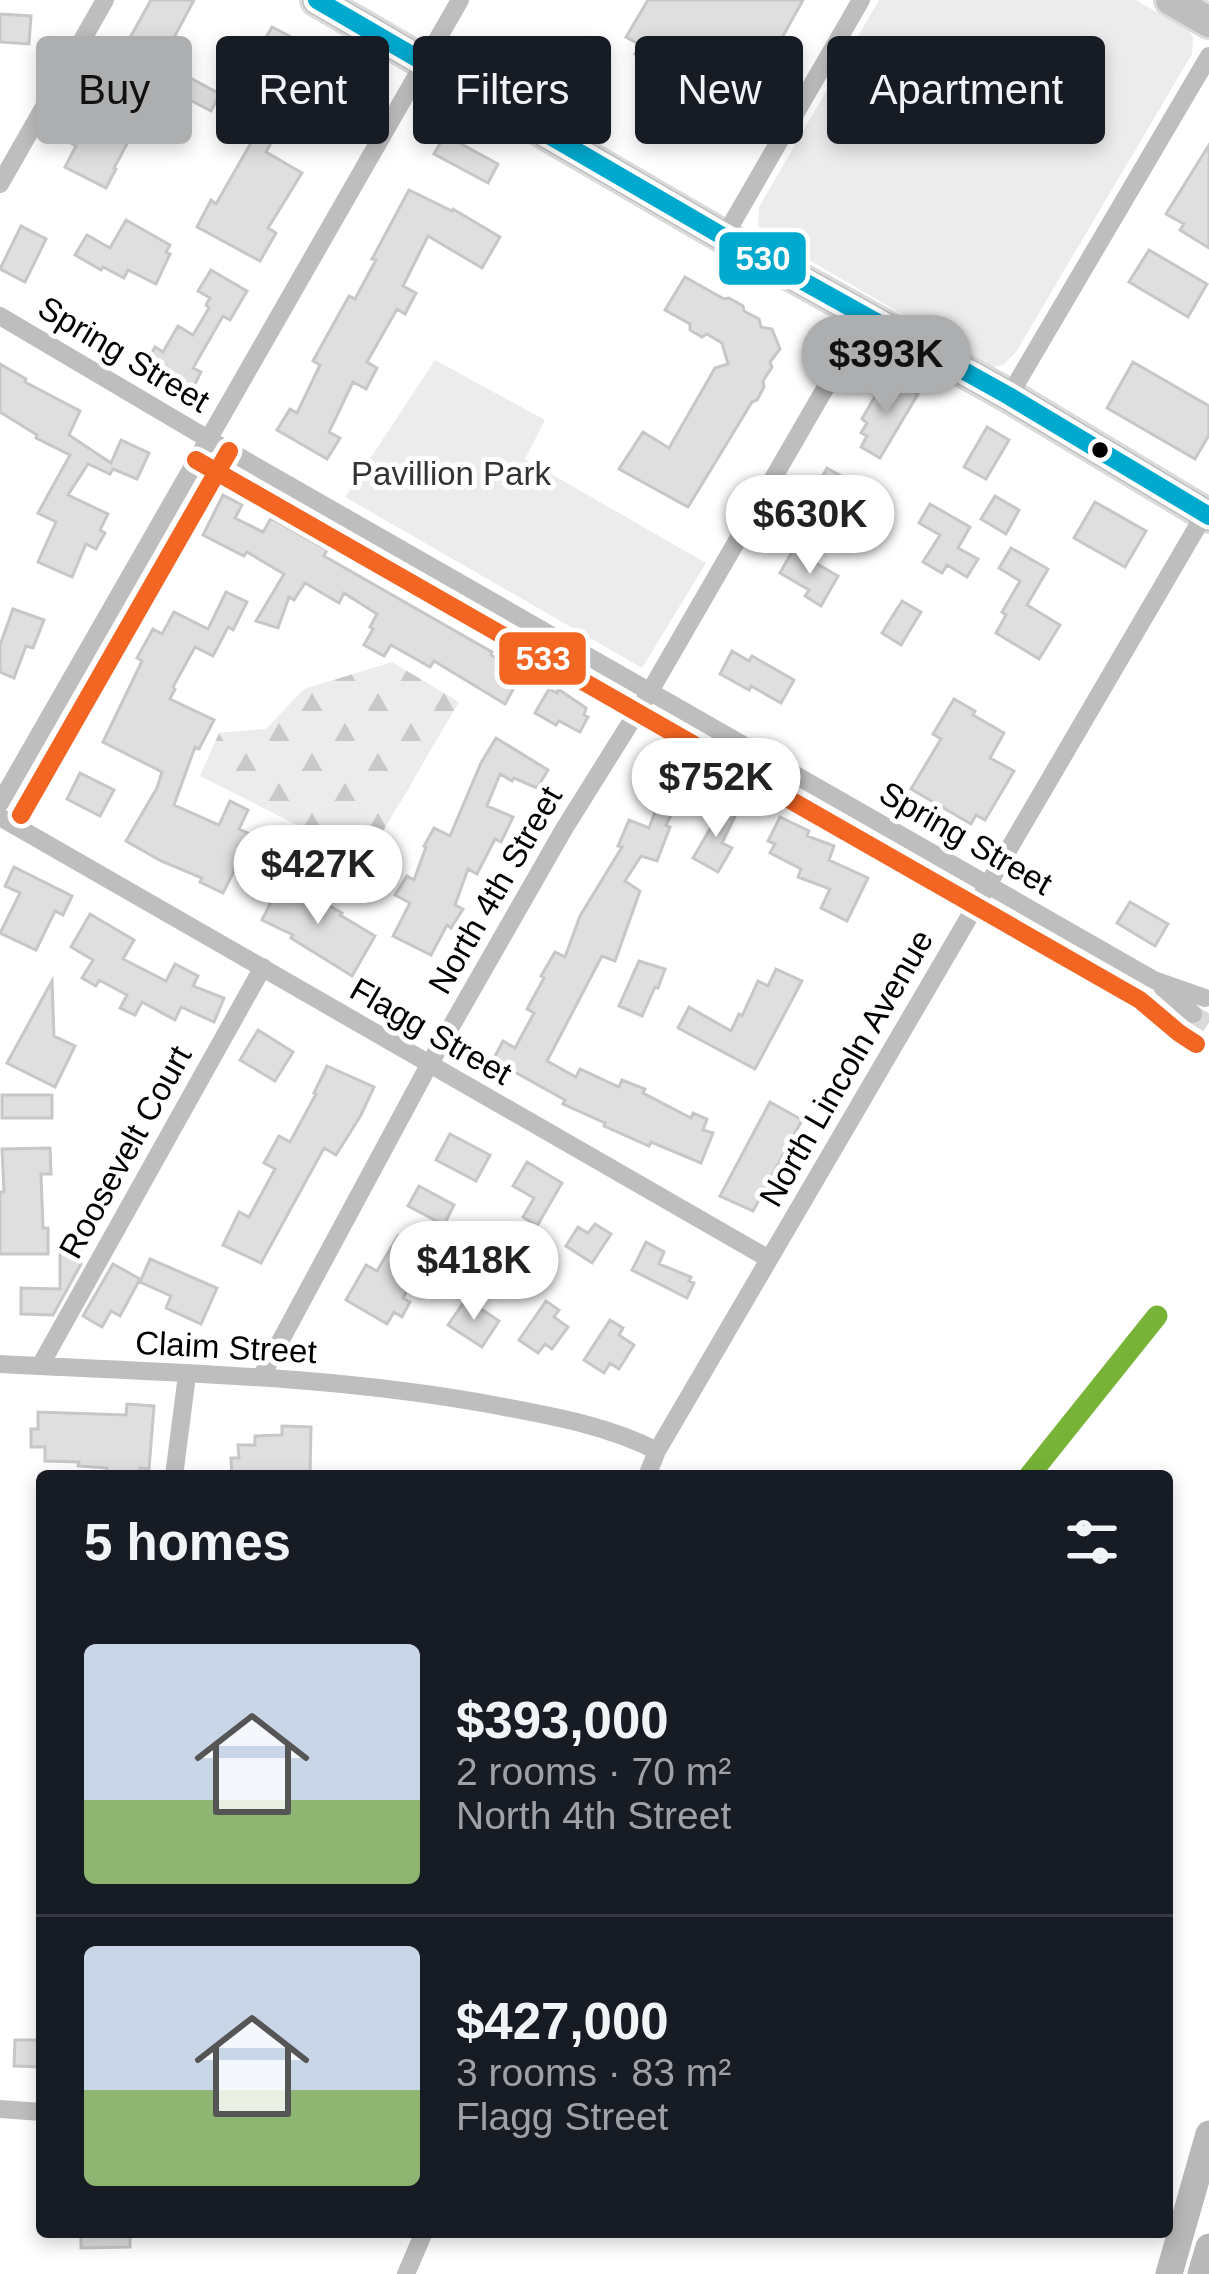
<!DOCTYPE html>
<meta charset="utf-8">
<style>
:root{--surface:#171b24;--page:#20242c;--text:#f1f3f6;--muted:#9ea1a6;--line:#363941;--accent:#adaeaf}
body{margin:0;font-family:Helvetica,sans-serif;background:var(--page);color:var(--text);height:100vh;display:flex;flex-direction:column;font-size:45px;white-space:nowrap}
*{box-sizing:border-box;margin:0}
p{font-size:39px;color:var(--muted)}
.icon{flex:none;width:66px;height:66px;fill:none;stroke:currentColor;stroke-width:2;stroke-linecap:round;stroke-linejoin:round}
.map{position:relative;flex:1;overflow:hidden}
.panel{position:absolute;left:36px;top:1470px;width:1137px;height:768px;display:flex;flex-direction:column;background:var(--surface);border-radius:12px;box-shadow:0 6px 18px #0003}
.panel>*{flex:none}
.hud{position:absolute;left:36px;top:36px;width:1137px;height:108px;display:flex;gap:24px}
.price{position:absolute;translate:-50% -102px;padding:0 27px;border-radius:42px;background:#fff;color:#222;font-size:39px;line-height:78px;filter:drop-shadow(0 3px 6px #0008)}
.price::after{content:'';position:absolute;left:50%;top:72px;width:36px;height:27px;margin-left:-18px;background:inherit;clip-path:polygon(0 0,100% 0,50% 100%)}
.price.active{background:var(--accent);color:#111}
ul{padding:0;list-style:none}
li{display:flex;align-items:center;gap:36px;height:300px;padding:0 48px}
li+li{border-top:3px solid var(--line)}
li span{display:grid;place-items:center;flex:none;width:336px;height:240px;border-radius:12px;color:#555}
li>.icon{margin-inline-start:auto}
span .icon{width:144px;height:144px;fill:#fffc;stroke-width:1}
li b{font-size:51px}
h2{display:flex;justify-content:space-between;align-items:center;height:144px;padding:0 48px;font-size:51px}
.tag{padding:0 42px;border-radius:12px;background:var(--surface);box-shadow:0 6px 18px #0003;font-size:42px;line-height:108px}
.tag.active{background:var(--accent);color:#111}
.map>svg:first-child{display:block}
.forest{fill:url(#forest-firs)}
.park{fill:#ececec}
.building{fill:#dfdfdf;stroke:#c7c7c7;stroke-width:3}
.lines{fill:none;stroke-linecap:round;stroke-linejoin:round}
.street-tunnel{stroke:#d9d9d9;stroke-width:18;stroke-dasharray:18 9;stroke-linecap:butt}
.primary-casing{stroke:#dbdbdb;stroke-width:36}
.street{stroke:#bebebe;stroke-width:18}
.secondary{stroke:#b8b8b8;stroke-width:27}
.primary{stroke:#bebebe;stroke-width:30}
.bus-1-casing{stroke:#fff;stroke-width:27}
.bus-2-casing{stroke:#fff;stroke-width:27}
.bus-1{stroke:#00a9ce;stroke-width:18}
.bus-2{stroke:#f26522;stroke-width:18}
.rail-1-casing{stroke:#fff;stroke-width:30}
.rail-1{stroke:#77b337;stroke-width:21}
.bus-dot{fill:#000;stroke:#fff;stroke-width:4.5}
.labels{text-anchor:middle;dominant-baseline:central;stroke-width:10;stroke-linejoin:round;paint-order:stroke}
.street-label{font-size:33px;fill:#000;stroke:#fff}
.park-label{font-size:33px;fill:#333;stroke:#fff}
.line-badge{stroke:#fff;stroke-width:4.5}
.badge-label{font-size:33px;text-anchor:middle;font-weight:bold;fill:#fff}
</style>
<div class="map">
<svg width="1209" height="2274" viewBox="0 0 1209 2274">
<defs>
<pattern id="forest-firs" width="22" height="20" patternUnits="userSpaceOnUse" patternTransform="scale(3)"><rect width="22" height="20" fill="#ececec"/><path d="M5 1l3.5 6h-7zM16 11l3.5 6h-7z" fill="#c9c9c9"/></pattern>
</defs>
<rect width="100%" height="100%" fill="#fff"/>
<path class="forest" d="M392 662 459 702 366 860 200 776 219 733 266 729 304 689Z"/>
<path class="park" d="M879 0H1136L1189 31 1193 37 1192 54 1016 352 1003 365 992 367 763 233 758 225 759 207Z
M435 360 545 420 525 459 706 563 642 668 345 497Z"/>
<path class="building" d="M151 0H194L161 62 220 94 211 111 152 80 131 116 140 120 114 168 116 169 106 188 65 167 76 146 71 143 82 123 90 127 106 89 104 88 119 62 117 61Z
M648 0H803L774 52 750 38 720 91 706 83 701 91 635 54 640 45 626 37Z
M0 14 31 16 29 44 0 42Z
M272 27 322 53 320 56 363 75 351 102 340 98 333 114 329 112 316 136 284 120 266 152 302 173 268 228 276 233 260 261 197 227 211 200 216 204 264 120 230 101Z
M445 135 498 164 488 183 434 154Z
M1209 145V248L1180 230 1184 224 1166 214Z
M409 190 452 211 453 209 500 237 482 268 428 236 403 286 416 293 405 314 397 309 367 362 377 368 366 389 353 382 329 432 340 438 327 459 277 430 290 409 297 413 320 365 313 361 349 296 355 299 376 260 372 259Z
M126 220 170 245 166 252 170 254 156 284 128 270 124 278 103 267 101 270 75 255 87 235 110 248Z
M21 226 46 239 25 282 0 269Z
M1149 250 1207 284 1188 317 1129 282Z
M211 270 247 291 230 320 223 316 193 368 201 372 192 390 146 364 155 347 163 352 178 326 193 335 209 308 206 305 210 298 198 291Z
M685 277 724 299 729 298 743 306 744 311 759 319 761 327 772 329 780 349 770 362 772 367 763 381 764 387 757 400 752 402 688 507 619 469 643 432 669 448 715 368 728 364 722 343 707 334 702 337 690 330V324L665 310Z
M1133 362 1209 406V435L1195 459 1107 408Z
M0 364 26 379 25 382 80 411 69 435 111 463 121 440 149 453 137 479 113 469 110 474 88 464 68 495 108 514 100 530 105 533 96 549 86 544 72 577 38 562 56 522 38 513 70 455 36 438 37 435 0 412Z
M892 379 918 394 880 458 861 447 867 436 861 433 867 423 862 419 877 393 882 396Z
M987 427 1009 440 986 479 964 467Z
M827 468 881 499 865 526 812 495Z
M223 495 242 505 235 518 263 532 271 518 327 550 324 556 492 652 491 655 522 673 505 704 434 661 430 667 391 645 384 656 364 645 373 629 370 627 377 614 344 593 339 603 305 583 294 600 289 597 278 628 256 621 284 574 247 552 244 556 203 535Z
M995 496 1019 510 1006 534 981 519Z
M1095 502 1146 531 1125 567 1074 538Z
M930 504 970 527 958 548 978 559 967 577 947 565 942 573 923 562 940 535 919 523Z
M1011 548 1048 569 1027 605 1060 625 1039 659 996 633 1006 615 1002 612 1020 581 999 568Z
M793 550 838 576 821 606 805 596 809 590 780 573Z
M226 592 247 602 233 630 228 627 213 656 195 647 173 687 175 689 170 699 214 720 199 749 195 747 174 805 219 825 230 801 248 810 239 829 252 835 223 893 200 882 202 878 161 861 126 841 157 788 162 772 103 742 142 661 137 658 153 629 162 634 174 612 208 629Z
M902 601 921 612 901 645 882 633Z
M13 609 44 620 33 648 26 646 14 678 0 672V645Z
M732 651 749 661 752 656 794 680 781 703 751 686 749 690 720 674Z
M549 689 557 693 558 689 586 708 584 715 588 717 580 732 559 721 556 725 535 713Z
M954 699 975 711 973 715 1004 733 990 758 1014 771 985 820 976 815 971 824 911 789 941 739 933 734Z
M496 738 548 770 537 788 514 778 512 781 500 774 487 806 513 817 501 842 495 839 477 874 468 869 455 905 463 909 451 928 447 925 431 955 393 936 410 903 395 895 407 876 414 880 426 847 424 846 434 828 450 836 481 763Z
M673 751 694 761 688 775 710 786 702 803 682 794 666 825 670 827 657 861 641 856 625 881 640 891 615 961 602 956 547 1061 576 1077 580 1069 619 1087 622 1080 645 1089 643 1093 691 1118 693 1113 707 1119 703 1130 713 1133 701 1163 651 1142 649 1146 604 1126 605 1123 563 1104 565 1100 493 1060 503 1041 515 1048 534 1013 527 1009 544 978 541 976 555 952 565 957 580 916 622 847 618 846 629 820 649 828 662 793 654 789Z
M80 773 114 790 100 816 67 799Z
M718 804 736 814 722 843 732 848 718 872 693 858 713 824 709 821Z
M780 817 809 831 807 836 834 846 829 860 868 878 847 921 821 908 830 889 798 877 801 869 770 853 775 844 768 841Z
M14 867 72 896 63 915 55 911 36 950 0 933 20 893 5 886Z
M283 878 308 891 307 893 342 913 340 915 375 936 352 976 291 938 293 935 262 920Z
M1130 902 1168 924 1155 946 1117 923Z
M90 914 134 940 123 959 166 981 175 964 198 976 193 986 224 998 214 1022 181 1007 175 1020 142 1002 135 1015 120 1008 127 995 99 980 96 986 82 978 93 960 71 947Z
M639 961 665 969 658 988 655 987 642 1016 619 1006Z
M776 969 802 981 755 1069 678 1028 689 1007 731 1031 739 1014 742 1016 758 981 768 986Z
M52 981 54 1036 75 1046 55 1087 7 1063Z
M258 1030 293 1052 275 1081 240 1060Z
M327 1066 374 1087 361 1115 336 1155 324 1148 261 1263 223 1245 239 1212 249 1217 275 1169 264 1163 279 1136 290 1142 316 1094 314 1093Z
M2 1095H52V1118H2Z
M770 1102 802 1120 753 1211 720 1196Z
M450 1134 490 1155 476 1181 436 1160Z
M50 1148 51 1174H41L43 1228H48V1254H0V1192H4L2 1149Z
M527 1162 562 1183 537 1226 523 1217 534 1198 513 1186Z
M419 1186 454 1205 444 1225 408 1206Z
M595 1224 611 1234 592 1263 566 1246 578 1227 588 1233Z
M398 1236 427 1252 403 1298 410 1302 402 1317 394 1312 387 1324 346 1300 366 1265 377 1271Z
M646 1242 664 1252 659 1264 691 1277 689 1281 694 1283 687 1298 632 1270Z
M60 1248H81V1264L53 1315 21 1314V1288L60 1289Z
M150 1259 217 1288 201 1324 166 1308 171 1296 140 1282Z
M113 1264 140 1279 120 1316 111 1311 102 1327 83 1316Z
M466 1299 499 1321 482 1347 448 1325Z
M546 1301 559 1310 554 1317 568 1327 552 1349 545 1344 538 1353 519 1340Z
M610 1320 623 1328 619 1335 634 1345 619 1369 610 1363 604 1373 584 1360Z
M127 1404 154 1406 149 1469 140 1468 139 1476H106L107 1468 78 1466 79 1462 45 1461V1447H31V1429H38V1412L126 1415Z
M282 1426 311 1427 310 1476H232L231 1458H239L238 1445H255V1436L282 1435Z
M15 2040H42V2067L14 2066Z
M81 2232H130V2247L81 2248Z"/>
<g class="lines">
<path class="street-tunnel" d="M1193 1014 1209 1024"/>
<g class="primary-casing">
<path id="primary" d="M317 0 724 237 1009 396 1209 516
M1171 0 1209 22"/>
</g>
<path class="street" d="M0 184 105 0
M724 237 861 0
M0 316 208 439 1154 980 1205 998
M1009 396 1209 56
M0 803 460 0
M0 817 769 1259
M1162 987 1193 1014
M0 1364C167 1373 335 1375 499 1406 552 1416 609 1426 657 1451
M40 1366 263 967
M261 1377 429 1065 564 829 649 693 867 316
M174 1476 187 1375
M647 1476 657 1451 1207 510
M0 2109 42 2112
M406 2274 424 2232"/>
<path class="secondary" d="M1169 2274 1209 2134
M1201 2274 1209 2247"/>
<use href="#primary" class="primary"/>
<g class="bus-1-casing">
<path id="bus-1" d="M317 0 724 237 1009 396 1209 516"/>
</g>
<g class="bus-2-casing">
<path id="bus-2" d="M196 460 1140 1000 1179 1033 1196 1044
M21 815 229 451"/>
</g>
<use href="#bus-1" class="bus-1"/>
<use href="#bus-2" class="bus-2"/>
<g class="rail-1-casing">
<path id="rail-1" d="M1029 1476 1157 1316"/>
</g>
<use href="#rail-1" class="rail-1"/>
</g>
<circle class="bus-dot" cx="1100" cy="450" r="10"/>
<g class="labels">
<g class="street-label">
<text transform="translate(124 354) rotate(31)">Spring Street</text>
<text transform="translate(966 838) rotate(30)">Spring Street</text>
<text transform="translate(495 890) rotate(-60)">North 4th Street</text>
<text transform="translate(431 1031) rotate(30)">Flagg Street</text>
<text transform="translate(846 1068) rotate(-60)">North Lincoln Avenue</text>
<text transform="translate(125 1152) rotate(-61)">Roosevelt Court</text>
<text transform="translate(226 1347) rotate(3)">Claim Street</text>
</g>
<g class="park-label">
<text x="451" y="473">Pavillion Park</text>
</g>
</g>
<g class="line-badge">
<rect x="717" y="230" width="91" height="57" rx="12" fill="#00a9ce"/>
<rect x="497" y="630" width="91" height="57" rx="12" fill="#f26522"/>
</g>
<g class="badge-label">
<text x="763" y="270">530</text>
<text x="543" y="670">533</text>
</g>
</svg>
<b class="price active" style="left:886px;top:417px">$393K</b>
<b class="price" style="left:810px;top:577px">$630K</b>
<b class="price" style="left:716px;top:840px">$752K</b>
<b class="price" style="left:318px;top:927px">$427K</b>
<b class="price" style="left:474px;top:1323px">$418K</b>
<div class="hud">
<a class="tag active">Buy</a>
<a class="tag">Rent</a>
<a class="tag">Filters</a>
<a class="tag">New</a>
<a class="tag">Apartment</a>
</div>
<section class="panel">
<h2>5 homes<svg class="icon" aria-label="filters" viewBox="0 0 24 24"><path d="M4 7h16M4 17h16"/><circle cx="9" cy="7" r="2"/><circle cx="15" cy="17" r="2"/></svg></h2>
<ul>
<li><span style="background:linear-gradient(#c9d6e8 65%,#8fb573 0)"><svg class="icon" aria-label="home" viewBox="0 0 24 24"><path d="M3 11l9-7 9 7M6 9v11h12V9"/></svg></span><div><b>$393,000</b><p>2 rooms · 70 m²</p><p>North 4th Street</p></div></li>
<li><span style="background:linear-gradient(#c9d6e8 60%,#8fb573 0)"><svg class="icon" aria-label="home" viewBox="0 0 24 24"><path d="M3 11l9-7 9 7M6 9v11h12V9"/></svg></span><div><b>$427,000</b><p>3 rooms · 83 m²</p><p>Flagg Street</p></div></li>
</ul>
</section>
</div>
